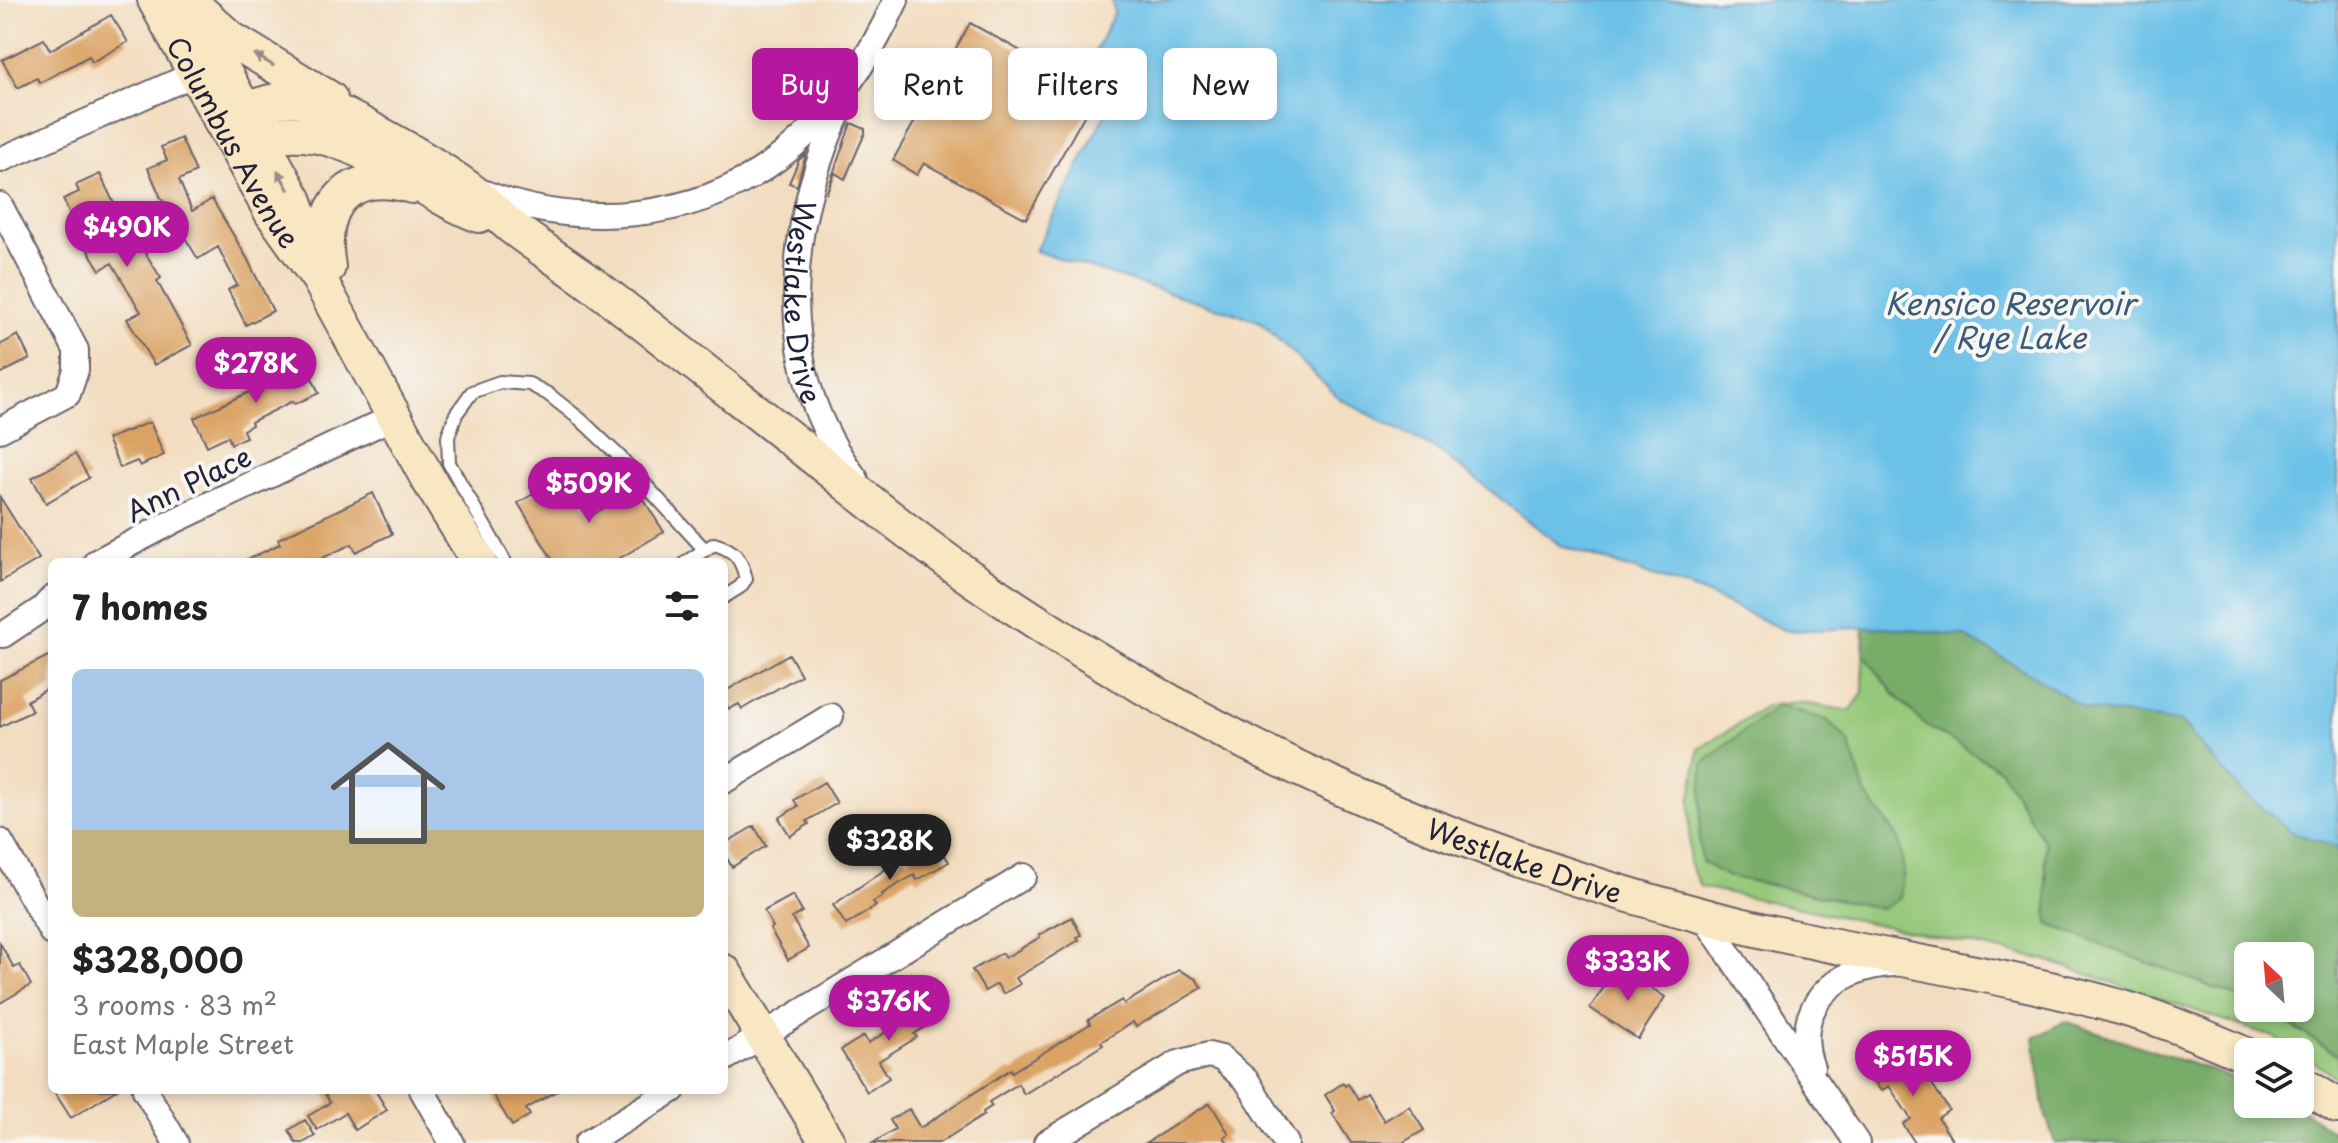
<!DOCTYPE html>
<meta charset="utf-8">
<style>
:root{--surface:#fff;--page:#f2f2f2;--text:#222;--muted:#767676;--accent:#b5179e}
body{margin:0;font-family:"Playpen Sans",sans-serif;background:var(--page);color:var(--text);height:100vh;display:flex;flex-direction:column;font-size:30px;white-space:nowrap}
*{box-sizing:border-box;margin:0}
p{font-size:26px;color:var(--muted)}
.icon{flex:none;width:44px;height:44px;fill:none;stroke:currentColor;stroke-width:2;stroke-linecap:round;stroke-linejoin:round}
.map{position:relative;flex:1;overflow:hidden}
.drawer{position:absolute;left:48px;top:558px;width:680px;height:536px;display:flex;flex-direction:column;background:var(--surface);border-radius:12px;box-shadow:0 4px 12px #0003}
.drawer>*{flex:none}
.guide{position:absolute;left:752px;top:48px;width:760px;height:72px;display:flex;gap:16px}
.needle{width:52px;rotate:334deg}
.buttons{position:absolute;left:2234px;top:942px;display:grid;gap:16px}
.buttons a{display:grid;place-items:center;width:80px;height:80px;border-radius:12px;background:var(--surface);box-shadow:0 4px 12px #0003;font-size:40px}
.price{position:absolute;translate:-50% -68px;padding:0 18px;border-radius:28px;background:var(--accent);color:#fff;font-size:26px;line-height:52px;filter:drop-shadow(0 2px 4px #0008)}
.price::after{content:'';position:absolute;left:50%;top:48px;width:24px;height:18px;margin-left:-12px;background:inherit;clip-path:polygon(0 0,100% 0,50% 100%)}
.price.selected{background:#222;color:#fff}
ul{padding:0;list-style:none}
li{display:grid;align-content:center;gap:16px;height:424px;padding:0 24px}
li span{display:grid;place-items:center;height:248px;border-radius:12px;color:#555}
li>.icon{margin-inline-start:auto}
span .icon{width:144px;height:144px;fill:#fffc;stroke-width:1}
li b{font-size:34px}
h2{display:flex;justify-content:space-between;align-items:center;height:96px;padding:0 24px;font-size:34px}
.pill{padding:0 28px;border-radius:12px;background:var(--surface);box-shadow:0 4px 12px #0003;font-size:28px;line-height:72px}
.pill.selected{background:var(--accent);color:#fff}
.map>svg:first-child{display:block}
.green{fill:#95c879;stroke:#5c755a;stroke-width:2}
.forest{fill:#78ac69;stroke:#4d6752;stroke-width:2}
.water{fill:#6cc1e8;stroke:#477292;stroke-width:2}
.building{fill:#dba364}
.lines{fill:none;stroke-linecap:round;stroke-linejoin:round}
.lane-casing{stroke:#6b636a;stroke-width:16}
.street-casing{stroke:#6b636a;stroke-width:28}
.secondary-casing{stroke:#6b636a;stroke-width:38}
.lane{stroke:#fff;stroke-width:12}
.street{stroke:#fff;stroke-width:24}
.secondary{stroke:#f9e7c3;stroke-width:34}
.oneway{fill:#988e86}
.labels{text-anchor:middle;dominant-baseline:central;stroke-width:8;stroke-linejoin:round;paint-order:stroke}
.street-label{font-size:28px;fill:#22223b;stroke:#f6f6f2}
.water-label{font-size:30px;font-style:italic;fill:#3c5a78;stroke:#f6f6f2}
</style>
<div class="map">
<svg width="2338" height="1143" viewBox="0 0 2338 1143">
<rect width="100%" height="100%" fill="#f6f6f2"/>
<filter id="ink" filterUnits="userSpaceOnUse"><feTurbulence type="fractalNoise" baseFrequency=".0125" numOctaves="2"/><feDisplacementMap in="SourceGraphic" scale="16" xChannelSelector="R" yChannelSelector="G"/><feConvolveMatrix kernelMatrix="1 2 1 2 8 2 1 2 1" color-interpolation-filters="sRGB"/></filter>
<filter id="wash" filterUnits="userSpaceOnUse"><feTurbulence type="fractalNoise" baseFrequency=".006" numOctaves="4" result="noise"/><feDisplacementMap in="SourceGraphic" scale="32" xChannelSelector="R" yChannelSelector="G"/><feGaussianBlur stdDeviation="1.8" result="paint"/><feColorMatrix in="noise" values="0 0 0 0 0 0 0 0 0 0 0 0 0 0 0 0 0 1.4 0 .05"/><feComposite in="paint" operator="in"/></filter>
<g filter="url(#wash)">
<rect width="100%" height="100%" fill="#f3ddc0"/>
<path class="green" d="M1863 653 1894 694 1924 724 2001 770 2045 843 2048 924 2248 1001V1008H2264L2338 1055V1079L2300 1052 2274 1037 2045 960 1700 887 1689 862 1690 803 1699 749 1767 706 1797 702 1850 711 1863 693Z"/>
<path class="forest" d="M1864 627H1886L1964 636 2033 675 2085 709 2181 722 2242 792 2292 832 2338 848V1055L2264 1008H2300V956H2248V1001L2048 924 2045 843 2001 770 1924 724 1894 694 1863 653Z
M1778 705 1827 720 1848 740 1866 794 1899 839 1904 872 1900 898 1883 909 1727 876 1702 862 1699 842 1703 763Z
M2065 1021 2248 1083V1104H2293L2338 1135V1143H2055L2045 1113 2034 1038Z"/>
<path class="water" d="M1112 0H2338V848L2292 832 2242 792 2181 722 2085 709 2033 675 1964 636 1886 627 1786 631 1702 592 1561 546 1441 452 1340 399 1259 321 1035 251 1127 72 1093 56 1114 13Z"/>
<g id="blocks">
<path class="building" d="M111 15 128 42 92 62 89 56 40 83 37 78 18 88 2 60 44 39 50 50Z
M970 23 1097 93 1026 219 924 163 917 175 893 160Z
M851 123 865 129V133L845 179 835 173 826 194Z
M181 138 196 172 179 180 192 211 212 199 247 258 273 311 246 325 228 290 237 285 218 247 198 259 161 198 148 168 167 160 161 147Z
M806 154 797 186 789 183 799 160Z
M100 174 116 208 111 210 133 246 139 243 161 278 157 281 192 345 154 365 127 319 141 312 112 263 100 270 84 244 63 199 79 192 76 185Z
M18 335 30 359 0 374V345Z
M305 363 319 393 295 404 293 401 251 422 252 425 243 430 246 437 231 444 228 436 207 446 194 418 260 387 259 384Z
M150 422 164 455 140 466 137 461 120 468 107 439Z
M75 454 89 478 46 503 32 478Z
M566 479 591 516 636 488 664 532 613 562H554L518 503 552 483 555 487Z
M373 493 392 534 356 552 352 544 314 562H242L280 544 278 539Z
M0 497 39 559 0 582Z
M52 654V686L27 701 32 711 0 727V680Z
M789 654 801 675 742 709 739 704 729 709 724 700V692Z
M824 782 837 803 807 821 809 824 790 836 779 818 798 806 794 800Z
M754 826 766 846 732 867 724 853V844Z
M937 842 949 862 917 880 914 875 882 894 883 896 873 902 876 906 846 925 833 905 905 856 907 860Z
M793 895 802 912 792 918 809 948 788 960 770 929 773 927 764 911Z
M1072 917 1081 935 1077 937 1079 940 1016 978 1020 984 1003 994 997 984 985 991 972 970 1002 953 1005 958 1040 937 1039 935Z
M0 943 14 968 20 965 31 985 0 1003Z
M1618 966 1665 997 1638 1039 1590 1008Z
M1179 970 1196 979 1202 988 1136 1027 1133 1022 1101 1042 1103 1045 1024 1094 1018 1084 989 1102 992 1106 983 1112 984 1115 939 1143H873L895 1129 890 1120 909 1109 920 1128 1011 1069 1012 1072 1090 1024 1088 1020 1122 1000 1124 1004Z
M930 994 943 1015 914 1034 917 1037 879 1061 889 1078 867 1092 841 1050 864 1036 868 1043 904 1021 899 1013Z
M1896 1049 1908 1068 1911 1066 1918 1076 1924 1072 1949 1110 1938 1118 1954 1143H1915L1903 1124 1911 1119 1889 1086 1881 1091 1866 1069Z
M1343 1083 1345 1086 1348 1084 1358 1100 1367 1094 1384 1121 1409 1106 1424 1130 1402 1143H1351L1332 1113 1335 1111 1325 1095Z
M53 1090H116L71 1118Z
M323 1090H375L387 1110 355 1130 345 1113 317 1130 308 1116 330 1103Z
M490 1090H558L526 1109 530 1115 512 1126Z
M1210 1103 1229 1134 1224 1137 1228 1143H1146Z
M305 1120 315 1136 303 1143H296L289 1130Z"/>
</g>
</g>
<g filter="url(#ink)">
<use href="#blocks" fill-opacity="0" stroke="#6b636a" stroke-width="2"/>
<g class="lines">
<g class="lane-casing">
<path id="lane" d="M505 562 449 463 448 437 456 414 472 392 500 382 529 384 548 394 581 420 619 456 705 550
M686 562 714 544C735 550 741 558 746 579L740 587 724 597"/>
</g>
<g class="street-casing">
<g id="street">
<path id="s1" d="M842 105C786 225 771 368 856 479"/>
<path d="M0 160 210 67"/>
<path d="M482 192C576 230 694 222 777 159 829 120 870 59 896 0"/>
<path d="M0 205 76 350V370L68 394 0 430"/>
<path d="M96 562 176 520 393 417"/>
<path d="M3 635 42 609 52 598"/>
<path d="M724 781 831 716"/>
<path d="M0 841 52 933"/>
<path d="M1703 916 1857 1143"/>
<path d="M724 1059 1024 876"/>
<path d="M1812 1068C1790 1008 1836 966 1894 964"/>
<path d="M145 1090 176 1143"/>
<path d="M422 1090 452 1143"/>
<path d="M587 1143 673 1090"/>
<path d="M1046 1143 1178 1063 1208 1055 1221 1058 1247 1081 1286 1143"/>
</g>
</g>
<g class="secondary-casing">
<g id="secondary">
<path id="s2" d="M155 0 272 213 319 279 427 477 479 562"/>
<path d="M184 0 295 201 311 252"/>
<path d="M199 10 231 39 330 99"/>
<path id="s3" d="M221 122C253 106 284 92 319 104 333 109 347 117 361 124 398 144 435 164 469 189 484 200 497 215 512 227 539 248 569 266 596 287 645 324 693 362 741 400 823 463 902 531 987 589 1212 741 1441 847 1704 916 1845 954 1991 969 2130 1010 2171 1022 2210 1039 2248 1056"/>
<path d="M242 146C333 103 399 184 479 215"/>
<path d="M328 267C317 204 349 168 412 186"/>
<path d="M724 972 828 1143"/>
<path d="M2300 1083 2338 1106"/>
</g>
</g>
<use href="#lane" class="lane"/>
<use href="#street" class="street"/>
<use href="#secondary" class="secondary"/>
</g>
<defs><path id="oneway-solid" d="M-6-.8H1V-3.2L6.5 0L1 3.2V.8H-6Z" transform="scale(2)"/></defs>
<g class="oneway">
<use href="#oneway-solid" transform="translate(264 60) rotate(-149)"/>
<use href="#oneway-solid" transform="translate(283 180) rotate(-119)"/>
</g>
</g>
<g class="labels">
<g class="street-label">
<text stroke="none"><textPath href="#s2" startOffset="162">Columbus Avenue</textPath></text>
<text stroke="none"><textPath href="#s1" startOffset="204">Westlake Drive</textPath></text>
<text transform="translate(188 483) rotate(-26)">Ann Place</text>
<text stroke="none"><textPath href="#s3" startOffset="1534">Westlake Drive</textPath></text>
</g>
<g class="water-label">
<text x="2010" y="302">Kensico Reservoir<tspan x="2010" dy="34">/ Rye Lake</tspan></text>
</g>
</g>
</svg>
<div class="buttons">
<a><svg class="needle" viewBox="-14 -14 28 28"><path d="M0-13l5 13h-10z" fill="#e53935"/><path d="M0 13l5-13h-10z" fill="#767676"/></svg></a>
<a><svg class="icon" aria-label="layers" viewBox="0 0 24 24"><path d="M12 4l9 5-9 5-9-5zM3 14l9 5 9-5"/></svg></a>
</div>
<b class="price" style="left:127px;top:269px">$490K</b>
<b class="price" style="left:256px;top:405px">$278K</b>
<b class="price" style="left:589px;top:525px">$509K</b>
<b class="price selected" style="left:890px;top:882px">$328K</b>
<b class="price" style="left:1628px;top:1003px">$333K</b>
<b class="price" style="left:889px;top:1043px">$376K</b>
<b class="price" style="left:1913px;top:1098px">$515K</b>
<div class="guide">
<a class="pill selected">Buy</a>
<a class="pill">Rent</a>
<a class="pill">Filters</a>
<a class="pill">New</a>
</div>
<section class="drawer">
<h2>7 homes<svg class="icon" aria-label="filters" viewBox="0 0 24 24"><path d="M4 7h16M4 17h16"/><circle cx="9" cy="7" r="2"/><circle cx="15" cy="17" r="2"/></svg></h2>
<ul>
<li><span style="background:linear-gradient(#a9c7e8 65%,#c2b280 0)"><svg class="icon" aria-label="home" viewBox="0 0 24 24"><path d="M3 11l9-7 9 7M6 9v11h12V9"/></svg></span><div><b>$328,000</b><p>3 rooms · 83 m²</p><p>East Maple Street</p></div></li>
</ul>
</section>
</div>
